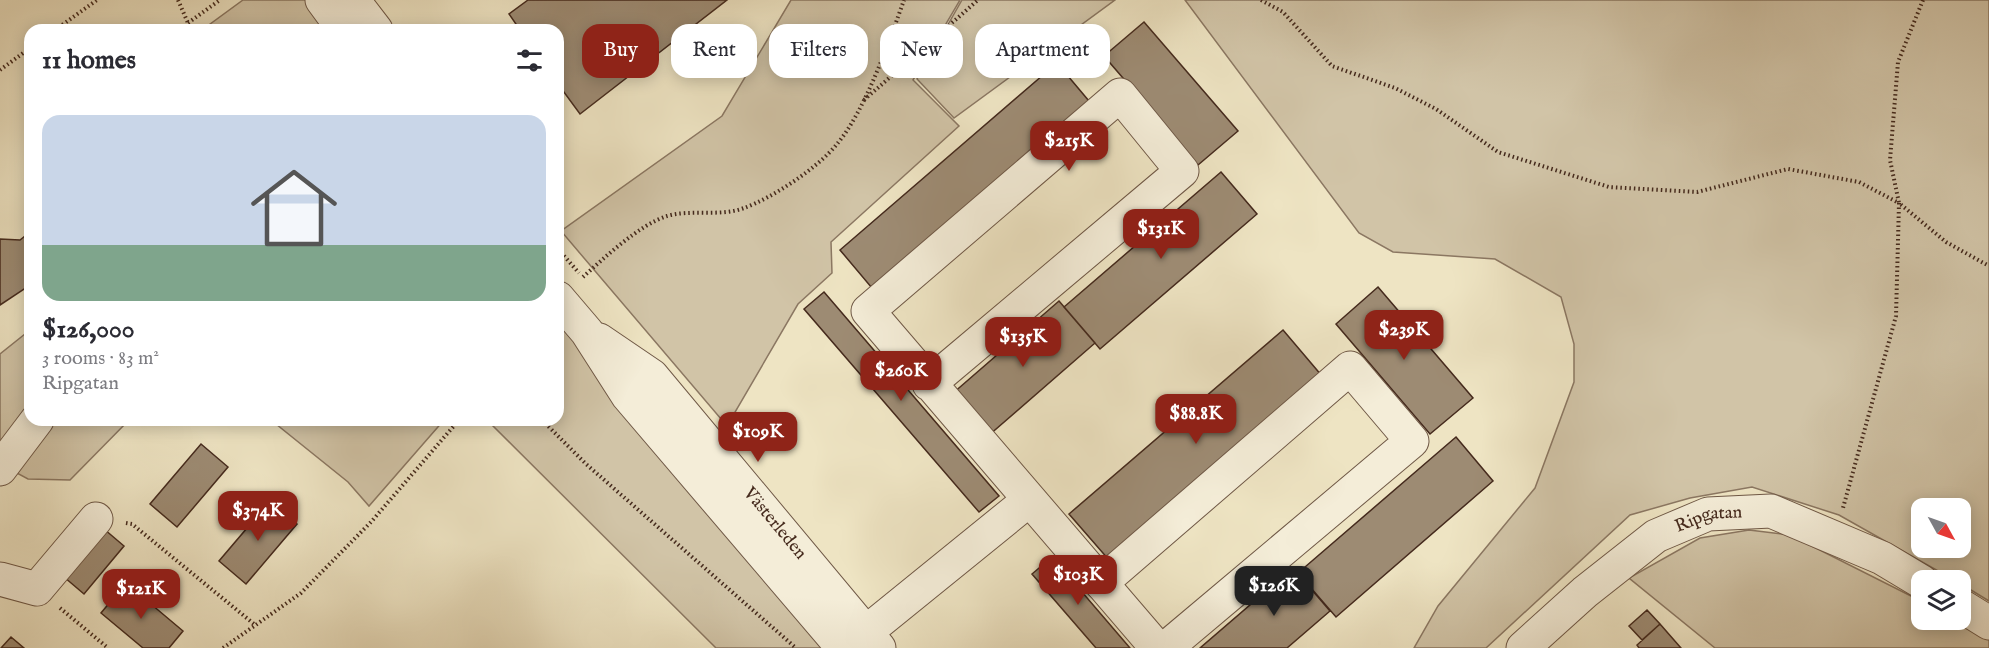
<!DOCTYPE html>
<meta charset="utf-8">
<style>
:root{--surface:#fff;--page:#f2f2f3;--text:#2b2b33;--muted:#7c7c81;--line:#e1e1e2;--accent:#8f2418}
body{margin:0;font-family:"IM FELL English",serif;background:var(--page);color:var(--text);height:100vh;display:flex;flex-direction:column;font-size:22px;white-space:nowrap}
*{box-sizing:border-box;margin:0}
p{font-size:20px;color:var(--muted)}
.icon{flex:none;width:33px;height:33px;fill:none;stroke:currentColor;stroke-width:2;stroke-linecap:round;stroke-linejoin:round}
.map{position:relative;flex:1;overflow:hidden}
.sheet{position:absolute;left:24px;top:24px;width:540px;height:402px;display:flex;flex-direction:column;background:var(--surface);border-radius:18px;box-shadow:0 3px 15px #0003}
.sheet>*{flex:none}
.hud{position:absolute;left:582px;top:24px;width:570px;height:54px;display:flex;gap:12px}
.needle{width:39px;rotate:130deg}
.fabs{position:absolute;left:1911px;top:498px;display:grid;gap:12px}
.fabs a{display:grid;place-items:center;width:60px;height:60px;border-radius:12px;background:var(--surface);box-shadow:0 3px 15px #0003;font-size:30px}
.price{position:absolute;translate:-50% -51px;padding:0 14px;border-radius:12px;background:var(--accent);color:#fff;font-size:20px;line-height:39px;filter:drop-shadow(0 2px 3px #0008)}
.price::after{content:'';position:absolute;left:50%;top:36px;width:18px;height:14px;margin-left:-9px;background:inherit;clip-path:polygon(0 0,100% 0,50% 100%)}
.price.on{background:#222;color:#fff}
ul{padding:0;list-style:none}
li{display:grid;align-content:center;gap:12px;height:318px;padding:0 18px}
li+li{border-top:2px solid var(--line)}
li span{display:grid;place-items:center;height:186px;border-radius:18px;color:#555}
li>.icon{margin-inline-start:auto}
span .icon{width:108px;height:108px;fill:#fffc;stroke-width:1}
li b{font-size:26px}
h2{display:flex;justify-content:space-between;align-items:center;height:72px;padding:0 18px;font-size:26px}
.pill{padding:0 21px;border-radius:18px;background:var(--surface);box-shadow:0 3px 15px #0003;font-size:21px;line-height:54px}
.pill.on{background:var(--accent);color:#fff}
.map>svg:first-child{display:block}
.green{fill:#d1c4a7;stroke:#8b7762;stroke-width:1.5;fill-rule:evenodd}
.building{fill:#9d8b73;stroke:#452a1d;stroke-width:1.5}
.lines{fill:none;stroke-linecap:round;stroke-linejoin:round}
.minor-casing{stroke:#6f5846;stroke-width:35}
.path{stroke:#452a1d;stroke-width:4;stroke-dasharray:1.5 3;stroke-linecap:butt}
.minor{stroke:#f4edd8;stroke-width:33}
.labels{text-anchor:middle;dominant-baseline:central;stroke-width:5;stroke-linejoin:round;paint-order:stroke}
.street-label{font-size:18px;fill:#452a1d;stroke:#f4edd8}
</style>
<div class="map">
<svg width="1989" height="648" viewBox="0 0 1989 648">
<rect width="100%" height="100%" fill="#eee4c3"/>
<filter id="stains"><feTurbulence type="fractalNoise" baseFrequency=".00333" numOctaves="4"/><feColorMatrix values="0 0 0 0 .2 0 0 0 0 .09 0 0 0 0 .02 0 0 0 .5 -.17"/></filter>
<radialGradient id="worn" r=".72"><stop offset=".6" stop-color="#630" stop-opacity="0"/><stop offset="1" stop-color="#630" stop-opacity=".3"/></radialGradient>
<path class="green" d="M243 0H308L330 30H202Z
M791 0H960L913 80 959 126 831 242 832 273 798 304 727 426 561 231 722 116Z
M962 0H1115L954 118 917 79Z
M1185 0H1989V601L1961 584 1960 580H1954L1839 515 1752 487 1690 498 1630 515 1486 648H1414L1438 606 1535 488 1574 382V344L1561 297 1495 259 1393 252 1359 233ZM1922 508H1960V548H1922Z
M558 313 830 648H716L487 420H558Z
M30 330V420H129L70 480 28 479 0 464V354Z
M271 420H444L369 506 348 482Z
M1749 530 1790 535 1921 601 1922 620H1958L1989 636V648H1715L1629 578 1700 538Z"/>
<path class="building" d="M528 0H727L580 114 558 84V30H520L509 14Z
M1144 22 1238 131 1198 165 1104 56Z
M1057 63 1094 107 877 294 840 250Z
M1221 172 1257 214 1100 349 1064 307Z
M30 232V285L0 305V239L20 240Z
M1378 287 1473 398 1430 434 1336 324Z
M824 292 999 496 979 512 804 309Z
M1059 301 1095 343 988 436 952 394Z
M1283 330 1322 376 1109 560 1069 514Z
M1456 437 1493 481 1336 617 1298 573Z
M201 444 228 467 177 527 150 504Z
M270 501 297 524 246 584 219 561Z
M104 529 124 546 84 594 64 577Z
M1052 557 1130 648H1096L1032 574Z
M1293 568 1330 611 1287 648H1200Z
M126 583 183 631 169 648H143L101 613Z
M1647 610 1660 624 1642 640 1629 626Z
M1660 624 1681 648H1639L1637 645Z
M11 637 24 648H1Z"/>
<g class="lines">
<g class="minor-casing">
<g id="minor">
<path d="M322 0 344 30"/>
<path d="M353 0 376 30"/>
<path d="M558 298 587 332 628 396 843 648"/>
<path id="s1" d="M599 340 652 376 879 648"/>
<path d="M929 384 1182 171 1120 95 868 311 1157 648"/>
<path d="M0 469 37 420"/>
<path d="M0 579 37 589 96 519"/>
<path d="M1101 583 1350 368 1412 441 1166 648"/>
<path d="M1960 605 1989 623"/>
<path d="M849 646 1029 500"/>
<path id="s2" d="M1523 648 1585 592 1656 536 1708 514 1771 511 1882 558 1922 582"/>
</g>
</g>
<path class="path" d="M178 0 191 30
M1261 0 1283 12 1332 66 1395 88 1436 109 1498 152 1609 187 1697 192 1788 169 1859 182 1899 203 1896 316 1843 508
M1923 0 1898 62 1890 160 1899 203 1946 242 1989 266
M188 23 220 0
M55 30 97 0
M0 70 30 48
M864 100 978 0
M558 249 579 273
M583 277C604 258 639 225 667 216 691 209 720 217 744 208 772 198 818 168 837 144 865 111 889 42 904 0
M542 420 586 464 796 648
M126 523 132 524 254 624
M60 608 108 648
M223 648 301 593 371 522 459 420"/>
<use href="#minor" class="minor"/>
</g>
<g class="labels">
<g class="street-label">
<text stroke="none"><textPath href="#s2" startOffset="230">Ripgatan</textPath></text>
<text stroke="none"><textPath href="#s1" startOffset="256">Västerleden</textPath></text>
</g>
</g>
<rect width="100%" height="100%" filter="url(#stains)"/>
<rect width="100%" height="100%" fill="url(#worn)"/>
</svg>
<div class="fabs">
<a><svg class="needle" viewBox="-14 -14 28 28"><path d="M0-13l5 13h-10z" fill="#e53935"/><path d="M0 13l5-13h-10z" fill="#7c7c81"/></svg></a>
<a><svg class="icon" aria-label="layers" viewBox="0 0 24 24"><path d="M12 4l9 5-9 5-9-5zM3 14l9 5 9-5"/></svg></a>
</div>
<b class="price" style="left:1069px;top:172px">$215K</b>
<b class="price" style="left:1161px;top:260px">$131K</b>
<b class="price" style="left:1404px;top:361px">$239K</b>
<b class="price" style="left:1023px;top:368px">$135K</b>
<b class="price" style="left:901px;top:402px">$260K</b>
<b class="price" style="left:1196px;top:445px">$88.8K</b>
<b class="price" style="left:758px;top:463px">$109K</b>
<b class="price" style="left:258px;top:542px">$374K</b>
<b class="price" style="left:1078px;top:606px">$103K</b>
<b class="price on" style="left:1274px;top:617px">$126K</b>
<b class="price" style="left:141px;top:620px">$121K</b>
<div class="hud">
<a class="pill on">Buy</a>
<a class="pill">Rent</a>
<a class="pill">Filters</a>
<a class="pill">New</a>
<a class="pill">Apartment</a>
</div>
<section class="sheet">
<h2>11 homes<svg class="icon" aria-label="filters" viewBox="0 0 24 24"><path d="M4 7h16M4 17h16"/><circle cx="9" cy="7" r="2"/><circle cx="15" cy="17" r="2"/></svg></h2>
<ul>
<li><span style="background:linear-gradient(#c9d6e8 70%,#7fa58c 0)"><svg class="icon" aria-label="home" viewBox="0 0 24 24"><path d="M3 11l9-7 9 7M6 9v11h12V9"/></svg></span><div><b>$126,000</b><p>3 rooms · 83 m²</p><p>Ripgatan</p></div></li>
</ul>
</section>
</div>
